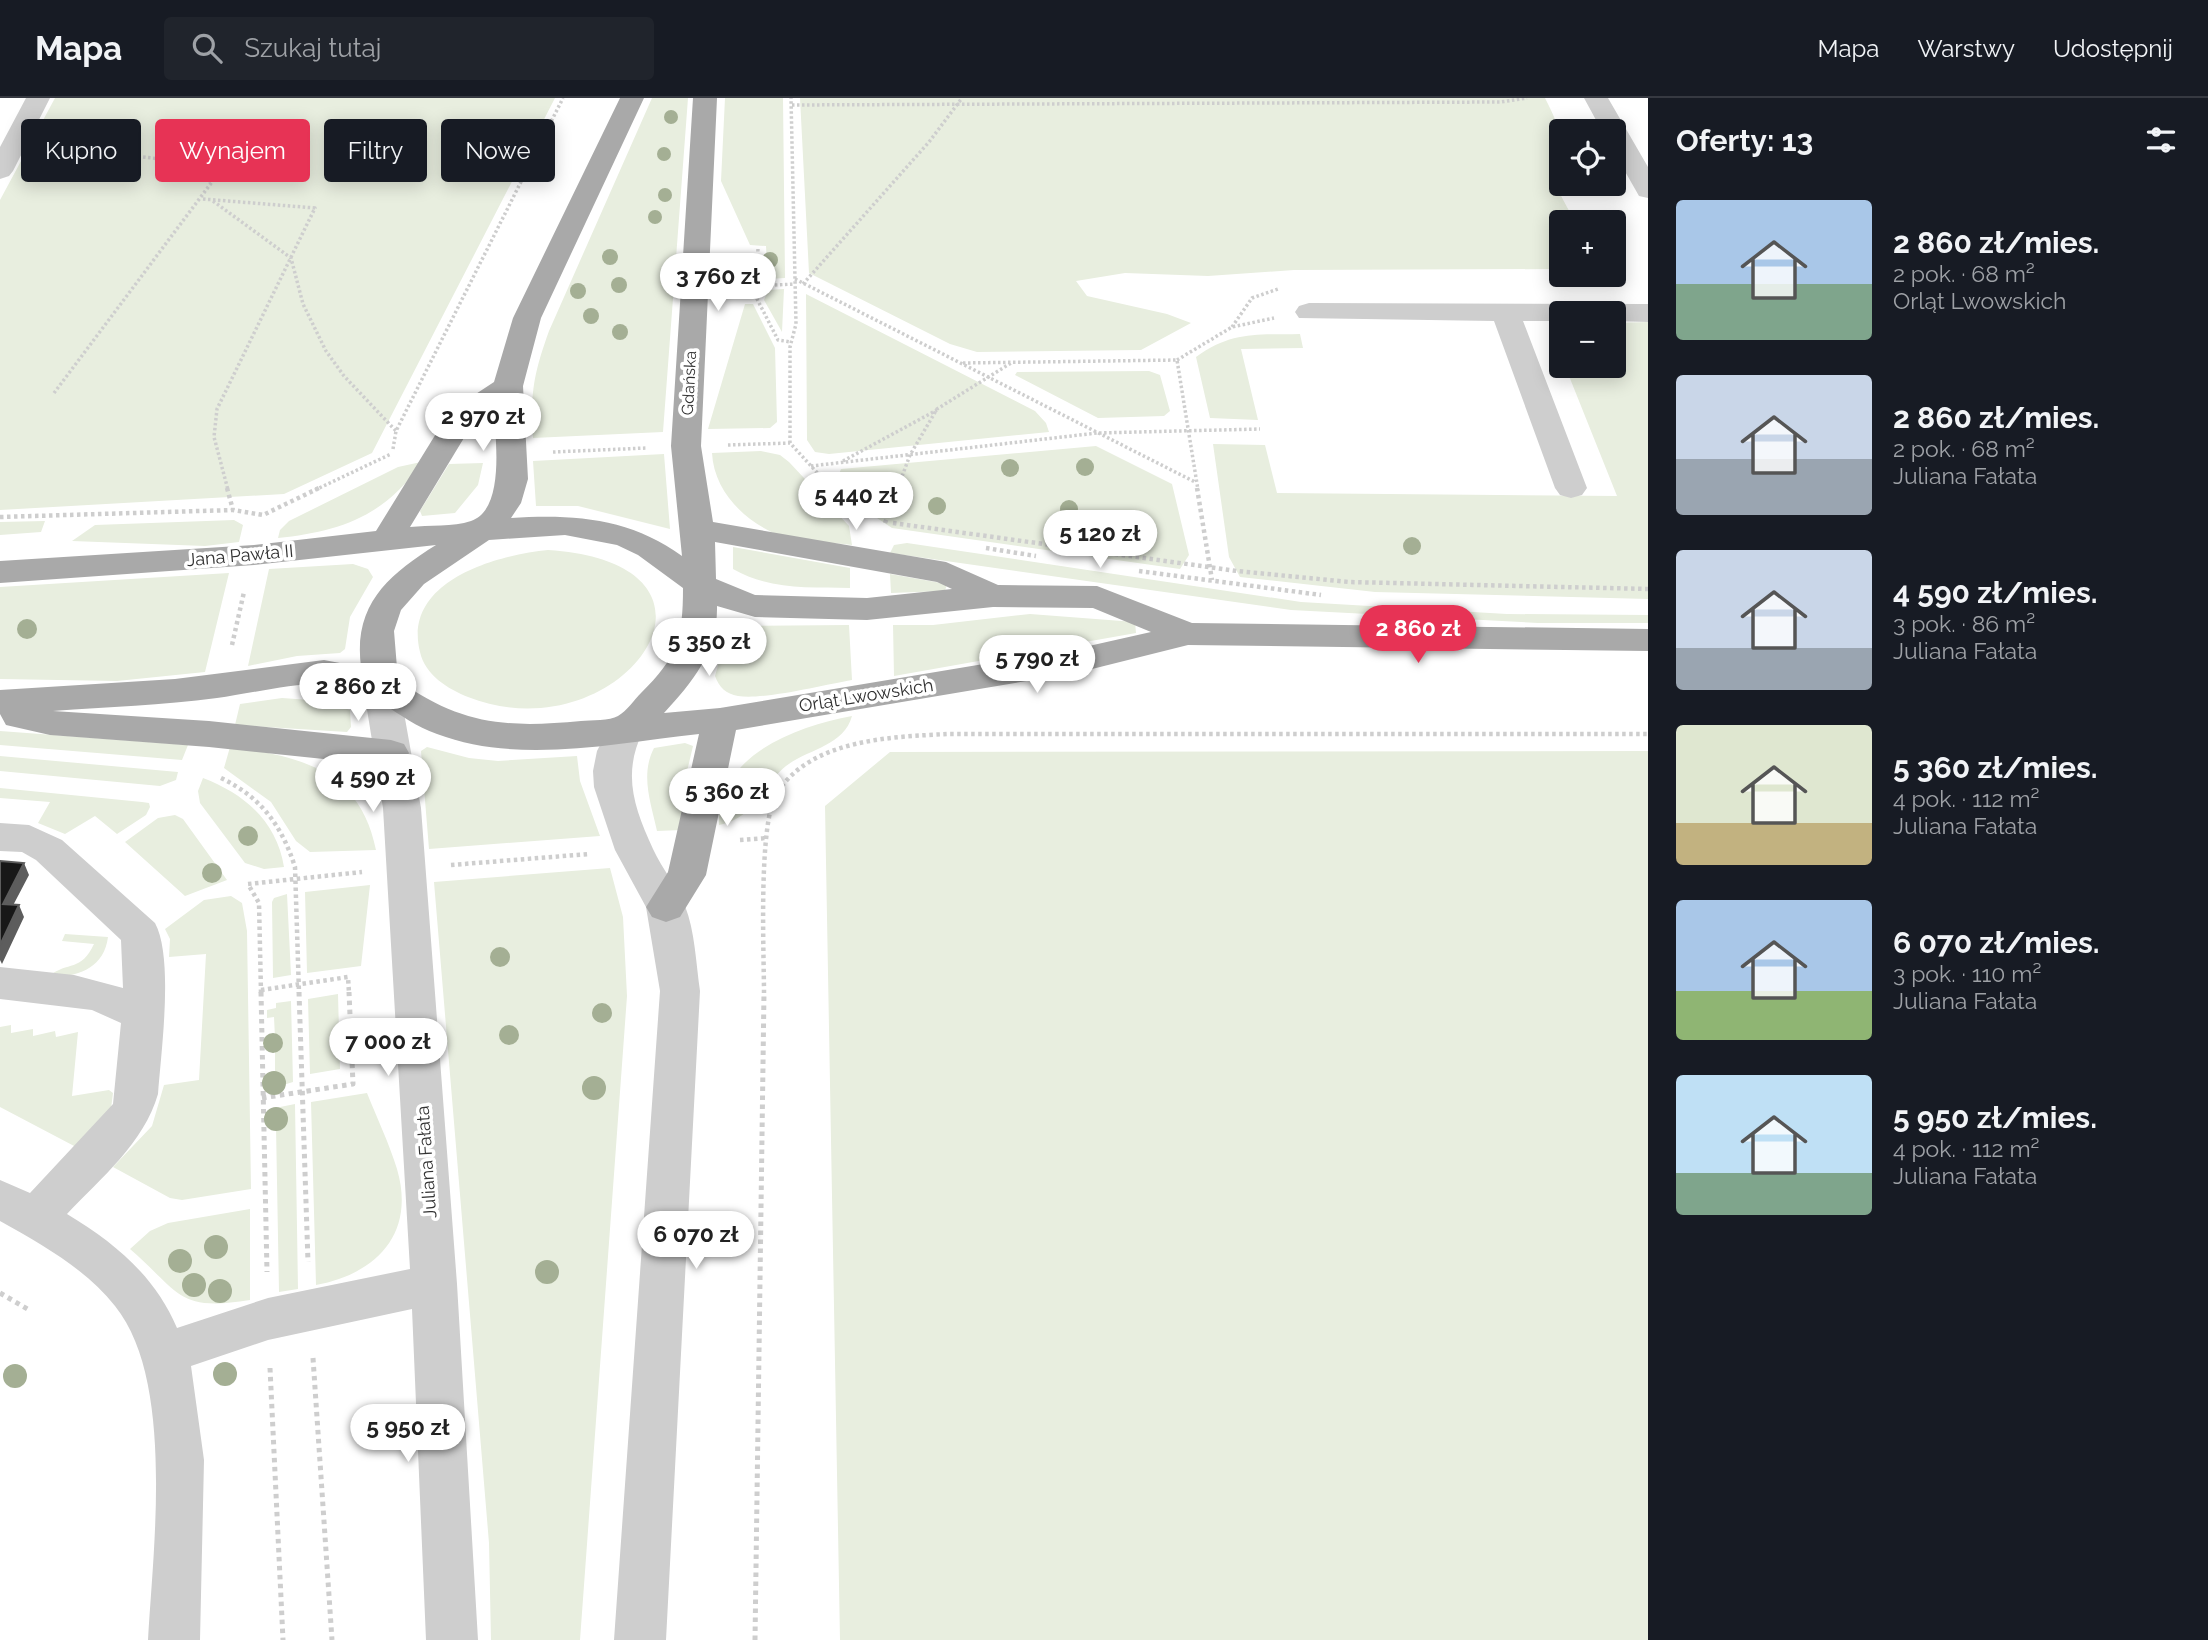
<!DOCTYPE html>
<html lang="pl">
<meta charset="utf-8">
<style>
:root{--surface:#171b24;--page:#20242c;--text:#f1f3f6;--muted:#9ea1a6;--line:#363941;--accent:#e73355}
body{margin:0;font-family:Raleway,sans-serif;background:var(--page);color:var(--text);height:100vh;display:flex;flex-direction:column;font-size:26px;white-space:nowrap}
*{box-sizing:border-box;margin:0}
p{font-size:23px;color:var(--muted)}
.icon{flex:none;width:38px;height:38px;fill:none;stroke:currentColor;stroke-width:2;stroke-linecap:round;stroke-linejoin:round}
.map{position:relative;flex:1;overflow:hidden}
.details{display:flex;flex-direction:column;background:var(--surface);width:560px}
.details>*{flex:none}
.banner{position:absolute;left:21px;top:21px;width:665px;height:63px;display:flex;gap:14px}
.buttons{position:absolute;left:1549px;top:21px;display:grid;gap:14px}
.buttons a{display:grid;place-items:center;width:77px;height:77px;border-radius:7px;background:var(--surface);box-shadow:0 4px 18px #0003;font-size:35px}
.price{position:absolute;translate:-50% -60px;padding:0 16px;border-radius:24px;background:#fff;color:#222;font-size:23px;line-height:46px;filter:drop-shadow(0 2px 4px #0008)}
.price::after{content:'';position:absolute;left:50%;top:42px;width:21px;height:16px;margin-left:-10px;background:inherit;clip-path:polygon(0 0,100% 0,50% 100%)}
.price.active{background:var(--accent);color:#fff}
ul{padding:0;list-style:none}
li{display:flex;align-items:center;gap:21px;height:175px;padding:0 28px}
li span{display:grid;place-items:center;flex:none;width:196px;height:140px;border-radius:7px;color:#555}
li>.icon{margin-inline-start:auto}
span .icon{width:84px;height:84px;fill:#fffc;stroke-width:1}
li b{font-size:30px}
h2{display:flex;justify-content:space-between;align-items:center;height:84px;padding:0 28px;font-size:30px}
.tag{padding:0 24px;border-radius:7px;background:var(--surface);box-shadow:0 4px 18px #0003;font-size:24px;line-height:63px}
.tag.active{background:var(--accent);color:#fff}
header{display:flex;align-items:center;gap:42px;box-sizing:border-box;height:98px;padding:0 35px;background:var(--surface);border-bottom:2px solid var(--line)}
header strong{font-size:33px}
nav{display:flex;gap:38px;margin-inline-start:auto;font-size:24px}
.search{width:490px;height:63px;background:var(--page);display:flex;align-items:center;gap:18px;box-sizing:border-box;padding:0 24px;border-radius:7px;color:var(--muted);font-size:26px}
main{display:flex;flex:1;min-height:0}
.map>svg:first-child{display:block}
.green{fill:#e8eedf}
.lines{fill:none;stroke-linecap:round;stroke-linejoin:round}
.path-far2{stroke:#cecece;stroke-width:3.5;stroke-dasharray:2.5 2.5;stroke-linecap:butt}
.path-far1{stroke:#cecece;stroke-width:4.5;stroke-dasharray:3.5 3.5;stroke-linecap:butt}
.path{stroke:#cecece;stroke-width:5;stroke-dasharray:4.5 4.5;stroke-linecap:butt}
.minor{fill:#cecece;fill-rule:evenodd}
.major{fill:#a9a9a9;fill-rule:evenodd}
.tree{fill:#a4af94}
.shaded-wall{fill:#5d5d5d}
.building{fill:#181818;stroke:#5d5d5d;stroke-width:2}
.labels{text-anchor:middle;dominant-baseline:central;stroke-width:7;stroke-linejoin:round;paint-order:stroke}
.far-street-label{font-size:16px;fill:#313131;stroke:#fff}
.street-label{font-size:18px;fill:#313131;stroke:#fff}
</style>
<header>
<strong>Mapa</strong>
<div class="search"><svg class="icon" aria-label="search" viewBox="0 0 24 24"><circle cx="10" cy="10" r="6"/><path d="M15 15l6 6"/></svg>Szukaj tutaj</div>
<nav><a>Mapa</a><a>Warstwy</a><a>Udostępnij</a></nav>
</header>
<main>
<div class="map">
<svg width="1648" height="1542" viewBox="0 0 1648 1542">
<rect width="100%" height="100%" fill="#fff"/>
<path class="green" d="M55 0H555L372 355 284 396 0 412V102Z
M652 0H688L663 334 533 340C530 295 534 275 549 233Z
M725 0H783L785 180 768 181 766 148 750 147 721 83Z
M800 0H1545C1558 26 1572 54 1552 81L1575 124H1561V157L1553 158 1557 171 1294 172 1208 178 1125 175 1076 183 1087 198 1167 216 1191 225 1141 252 977 254 950 246 809 175Z
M784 191 782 234 764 202 768 192Z
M806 196 1035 313 1046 325 1049 334 829 356 815 354 807 342Z
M745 206H753L775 250 777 324 770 330 708 331Z
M1648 224V501L1375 494 1240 479 1229 459 1213 346 1265 347 1277 395 1617 398 1565 268H1614V225Z
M1300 236 1303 250 1241 251 1258 322 1210 320 1196 259C1232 233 1257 237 1300 236Z
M1149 273 1160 277 1170 313 1164 318 1098 320 1015 277 1017 274Z
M1096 348 1172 386 1189 457 1180 471 892 430 874 418 838 379 841 371Z
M761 353 780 357 789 364 849 428 852 447C830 444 802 445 781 438 746 425 714 394 712 355Z
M664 356 670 431 578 408H536L533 363Z
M421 364C387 418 338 434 278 440L280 432 289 423 398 369Z
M483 365 478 387 455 415 422 418 420 413 449 366Z
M234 422 243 427 239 444 205 448 72 443 95 427Z
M45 423 41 434 0 437V424Z
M907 445 1301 504 1507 516 1648 517V525H1538L1291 512 890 455 894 447Z
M733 449 850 470V490C808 489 770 492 733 471Z
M548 452C759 466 621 659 468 599 448 591 425 577 420 554 402 483 496 457 548 452Z
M353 466 368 471 373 479 350 519 345 551 340 555 297 558 248 568 269 471Z
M229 475 205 574 117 583 0 581V489Z
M890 476 947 486 945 493 891 495Z
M1030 516 1135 524 1136 535 894 578 893 527H933Z
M731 522 749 528 849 527 852 582C823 587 765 602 738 598 726 596 719 589 715 578Z
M282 600 324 603 350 612 351 629 347 634 235 627 240 606Z
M852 618C844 648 808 651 786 668 759 690 757 719 719 727 717 657 795 629 852 618Z
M0 633 188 647 182 662 0 647Z
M685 645 693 648 685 682 682 732 657 733C651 705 640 677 654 650Z
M230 649C302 658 360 673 376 752L310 754 296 743 271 704 224 670Z
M427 649 469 660 498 663 577 658 580 683 600 738 429 751 421 653Z
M1648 653V1542H840L825 708 890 654Z
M0 658 178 674 176 682 160 688 0 673Z
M203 680C245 696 277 724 284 769L264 771 245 765 200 705 198 693Z
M0 690 142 704 149 705 150 709 146 717 117 736 95 718 65 736 38 725 50 704 0 700Z
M175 717 183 721 227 782 185 798 125 744 158 720Z
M610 770 623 819 627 898 580 1542H491L489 1445 434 784Z
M370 787 361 868 307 875 305 794Z
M287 796 291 877 273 880 272 804 274 800Z
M231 798 242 805 247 833 251 1091 182 1102 170 1100 113 1069 152 1028 164 987 199 982 206 856 169 859 170 841 165 831 204 802Z
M65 836 108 839C104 871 76 880 49 878 68 863 81 874 94 846L62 843Z
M338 896 340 971 310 976 308 901Z
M291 903 293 984 270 991 271 979 275 978V950L269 951V942L275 940 274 919 267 920V912L276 910V905Z
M11 927V935L33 931V938L55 933 56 939 78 934 72 998 109 992 113 995 111 1011 76 1049 0 1009V929Z
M367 995C377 1020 389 1045 397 1071 416 1136 376 1176 316 1187L311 1004Z
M295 1006 298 1191 279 1194 276 1028H270V1011Z
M250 1111V1202C176 1214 180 1194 130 1151L150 1133 168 1125Z"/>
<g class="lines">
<path class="path-far2" d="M792 7 1501 4 1527 0
M203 101 315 110 217 311 214 339 228 392
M213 103 291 160 303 206 326 253 344 278 396 333
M758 151 755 197 778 242 791 244
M795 181 1195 384
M803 186 929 44 962 0
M755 188 795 186
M1232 229 1252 200 1278 191
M1177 262 1232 229 1274 220
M963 265 1177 262 1198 392
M54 295 212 84 160 61 55 48
M790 345V249L796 226 791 0
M728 347 790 345 833 392
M393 351 396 333 563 0
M553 354 646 350
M843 363 937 312
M811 368 1097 335 1260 331
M315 392 391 356
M897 392 910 357 937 311 1011 265"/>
<path class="path-far1" d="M227 390 233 412
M831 390 858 420
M1197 390 1212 482
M0 419 233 412 263 417 319 390
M885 425 898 390
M893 425 1237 473 1349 484 1648 491
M986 450 1036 458
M1139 473 1321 497
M232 547 244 494
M221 680C261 699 282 728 295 769L299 895
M740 742 766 740
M451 767 589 756
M261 892 348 879 349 895
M261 895 259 805 248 786 362 774
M764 895C764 855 758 724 777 695 811 641 891 639 947 636H1648"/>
<path class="path" d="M261 894 267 1174
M299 894 308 1164
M262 1000 353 986 349 894
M0 1195 31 1213
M313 1260 332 1542
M270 1270 283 1542
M755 1542 764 894"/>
<path class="minor" d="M26 0H50L13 73 9 78 0 81V49Z
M1584 0H1608L1648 69V100L1639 98 1614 54V33H1602Z
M1309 205 1648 206V224L1614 223V215H1561V223H1523L1587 390 1582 397 1571 400 1560 397 1555 390 1494 223 1299 220 1295 214 1299 208Z
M381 575 393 579 399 587 421 710 457 1186 478 1542H426L412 1211 268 1242 191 1268 204 1362 200 1542H148C153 1451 175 1282 115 1208 86 1171 41 1146 0 1123V1082L30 1095 113 1006 121 925 92 912 0 901V869L74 877 123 890 121 842 36 762 22 754 0 753V725L29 727 62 742 155 825C174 860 161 954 158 996 144 1045 101 1080 67 1116 115 1145 155 1178 177 1230L268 1200 410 1171 383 710 363 587 369 579Z
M625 620 638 624 643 633C622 676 634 709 653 751 662 771 677 788 685 808 695 833 696 866 700 893L666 1542H614L660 893 646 809 615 752 594 689 593 673 597 653 612 624Z"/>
<path class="major" d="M620 0H644L541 220 523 288 528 381 521 405 511 420C574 416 630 420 682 458L671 348 693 0H717L701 348 713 424 946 464 998 487 1097 488 1192 525 1648 531V553L1188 547 1080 574 736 632 706 777 680 819 666 824 652 819 646 809 668 774 699 636C615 645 519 667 437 636 395 621 376 590 327 586 298 584 248 596 217 600 162 607 108 609 53 613L209 623 391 642 404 646 409 655 404 664 391 668 209 649 50 637 6 627 0 616V592L175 581 324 562 361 569C353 507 388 477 436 447L254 467 0 485V463L254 447 376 433 450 313 494 284 513 220ZM494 311C495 339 506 411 471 423 453 429 429 427 410 429L473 325ZM565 437 617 447 638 457 683 490C683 540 677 560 641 595 634 602 627 613 618 618 610 623 591 622 581 623 506 630 461 627 398 582L394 533 401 512 424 486 489 442ZM715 444 937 484 952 491 867 500 755 497 716 481ZM717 508 755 519 867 522 993 509 1093 510 1151 534 1080 550 720 610 664 615C693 584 718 553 717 508Z"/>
</g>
<g class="tree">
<circle cx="671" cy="19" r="7"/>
<circle cx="664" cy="56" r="7"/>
<circle cx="665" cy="97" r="7"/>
<circle cx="655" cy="119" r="7"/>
<circle cx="610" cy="159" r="8"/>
<circle cx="770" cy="162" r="8"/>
<circle cx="619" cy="187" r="8"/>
<circle cx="578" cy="193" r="8"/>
<circle cx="591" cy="218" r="8"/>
<circle cx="620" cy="234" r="8"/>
<circle cx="1085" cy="369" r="9"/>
<circle cx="1010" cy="370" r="9"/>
<circle cx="937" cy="408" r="9"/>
<circle cx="1069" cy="411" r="9"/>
<circle cx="1144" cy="430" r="9"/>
<circle cx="1412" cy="448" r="9"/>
<circle cx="27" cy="531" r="10"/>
<circle cx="248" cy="738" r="10"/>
<circle cx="212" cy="775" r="10"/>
<circle cx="500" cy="859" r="10"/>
<circle cx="602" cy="915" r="10"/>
<circle cx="509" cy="937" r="10"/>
<circle cx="273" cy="945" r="10"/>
<circle cx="274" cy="985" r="12"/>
<circle cx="594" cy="990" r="12"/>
<circle cx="276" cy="1021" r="12"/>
<circle cx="216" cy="1149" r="12"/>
<circle cx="180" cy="1163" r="12"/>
<circle cx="547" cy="1174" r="12"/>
<circle cx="194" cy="1187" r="12"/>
<circle cx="220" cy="1193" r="12"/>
<circle cx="225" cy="1276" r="12"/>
<circle cx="15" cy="1278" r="12"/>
</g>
<path class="shaded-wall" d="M24 765 29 777 8 817 3 806Z
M19 807 24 819 2 866 0 862V847Z"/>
<path class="building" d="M0 763 24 765 3 806 19 807 0 847Z"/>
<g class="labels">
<g class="far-street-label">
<text transform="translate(689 285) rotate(-87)">Gdańska</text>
</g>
<g class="street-label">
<text transform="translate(240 457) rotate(-5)">Jana Pawła II</text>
<text transform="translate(866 597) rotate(-9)">Orląt Lwowskich</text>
<text transform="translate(426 1064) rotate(-94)">Juliana Fałata</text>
</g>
</g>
</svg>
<div class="buttons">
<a><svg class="icon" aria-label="locate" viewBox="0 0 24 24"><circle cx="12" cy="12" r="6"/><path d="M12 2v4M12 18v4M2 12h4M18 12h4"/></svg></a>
<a>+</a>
<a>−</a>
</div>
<b class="price" style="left:718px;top:215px">3 760 zł</b>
<b class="price" style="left:483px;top:355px">2 970 zł</b>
<b class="price" style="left:856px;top:434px">5 440 zł</b>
<b class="price" style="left:1100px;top:472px">5 120 zł</b>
<b class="price active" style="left:1418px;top:567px">2 860 zł</b>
<b class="price" style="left:709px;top:580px">5 350 zł</b>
<b class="price" style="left:1037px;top:597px">5 790 zł</b>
<b class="price" style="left:358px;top:625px">2 860 zł</b>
<b class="price" style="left:373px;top:716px">4 590 zł</b>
<b class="price" style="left:727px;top:730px">5 360 zł</b>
<b class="price" style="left:388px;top:980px">7 000 zł</b>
<b class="price" style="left:696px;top:1173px">6 070 zł</b>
<b class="price" style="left:408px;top:1366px">5 950 zł</b>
<div class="banner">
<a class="tag">Kupno</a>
<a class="tag active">Wynajem</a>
<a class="tag">Filtry</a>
<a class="tag">Nowe</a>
</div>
</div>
<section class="details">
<h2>Oferty: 13<svg class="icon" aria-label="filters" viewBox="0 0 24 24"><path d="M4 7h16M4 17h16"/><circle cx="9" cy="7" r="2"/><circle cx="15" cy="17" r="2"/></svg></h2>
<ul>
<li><span style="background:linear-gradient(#a9c7e8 60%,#7fa58c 0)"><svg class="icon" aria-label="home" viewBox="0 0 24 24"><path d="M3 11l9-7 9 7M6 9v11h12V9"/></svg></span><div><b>2 860 zł/mies.</b><p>2 pok. · 68 m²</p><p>Orląt Lwowskich</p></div></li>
<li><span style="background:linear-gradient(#c9d6e8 60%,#9aa5b1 0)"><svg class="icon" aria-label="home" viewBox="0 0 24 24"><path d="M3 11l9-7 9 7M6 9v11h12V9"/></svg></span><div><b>2 860 zł/mies.</b><p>2 pok. · 68 m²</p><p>Juliana Fałata</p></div></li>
<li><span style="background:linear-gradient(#c9d6e8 70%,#9aa5b1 0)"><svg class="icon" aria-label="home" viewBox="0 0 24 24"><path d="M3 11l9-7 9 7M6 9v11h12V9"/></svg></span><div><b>4 590 zł/mies.</b><p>3 pok. · 86 m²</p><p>Juliana Fałata</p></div></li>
<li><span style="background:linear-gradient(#dfe7d0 70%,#c2b280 0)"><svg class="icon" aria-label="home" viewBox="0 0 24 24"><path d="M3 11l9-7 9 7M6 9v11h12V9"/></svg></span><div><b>5 360 zł/mies.</b><p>4 pok. · 112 m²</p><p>Juliana Fałata</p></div></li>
<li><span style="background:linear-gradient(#a9c7e8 65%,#8fb573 0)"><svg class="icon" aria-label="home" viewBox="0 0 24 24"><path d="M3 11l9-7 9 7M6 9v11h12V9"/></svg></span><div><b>6 070 zł/mies.</b><p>3 pok. · 110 m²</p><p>Juliana Fałata</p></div></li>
<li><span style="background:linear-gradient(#bfe0f5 70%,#7fa58c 0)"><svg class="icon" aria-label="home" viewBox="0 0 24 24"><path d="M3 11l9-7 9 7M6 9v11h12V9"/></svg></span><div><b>5 950 zł/mies.</b><p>4 pok. · 112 m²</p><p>Juliana Fałata</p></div></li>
</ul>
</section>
</main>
